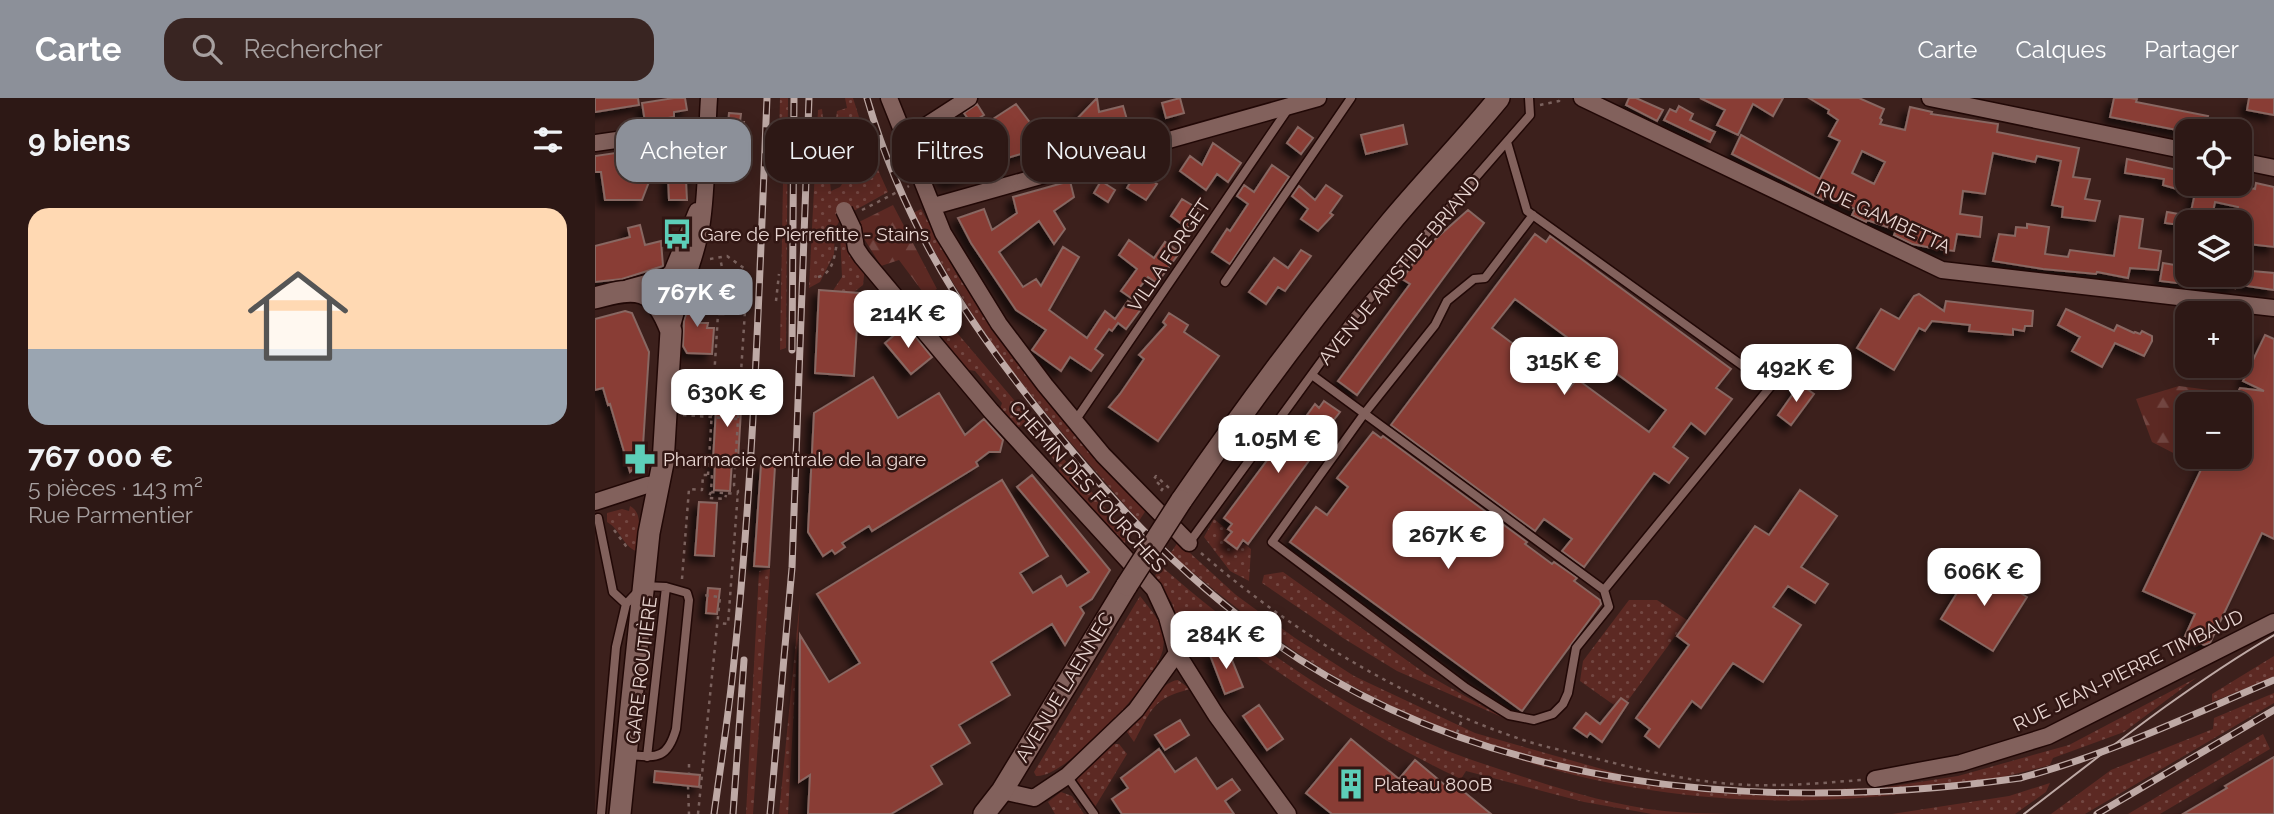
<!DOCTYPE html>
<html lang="fr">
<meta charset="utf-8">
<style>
:root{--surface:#2d1815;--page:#392522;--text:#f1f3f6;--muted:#a7a0a0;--line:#483734;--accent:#8c9099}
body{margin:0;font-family:Raleway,sans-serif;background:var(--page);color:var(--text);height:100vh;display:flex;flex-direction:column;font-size:26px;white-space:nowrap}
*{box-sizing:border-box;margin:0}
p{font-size:23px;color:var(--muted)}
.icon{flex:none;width:38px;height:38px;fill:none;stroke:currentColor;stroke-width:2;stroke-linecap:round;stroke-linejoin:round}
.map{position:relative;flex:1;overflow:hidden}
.sheet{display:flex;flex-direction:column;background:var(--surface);width:595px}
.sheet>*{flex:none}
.top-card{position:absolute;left:21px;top:21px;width:665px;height:63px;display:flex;gap:14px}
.fabs{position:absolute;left:1580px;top:21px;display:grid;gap:14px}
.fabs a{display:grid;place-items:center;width:77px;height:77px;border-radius:14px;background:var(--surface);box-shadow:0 4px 18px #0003,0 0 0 2px var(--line);font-size:35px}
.price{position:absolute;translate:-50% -60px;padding:0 16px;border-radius:14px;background:#fff;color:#222;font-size:23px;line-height:46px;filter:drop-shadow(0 2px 4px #0008)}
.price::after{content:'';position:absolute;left:50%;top:42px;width:21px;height:16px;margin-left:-10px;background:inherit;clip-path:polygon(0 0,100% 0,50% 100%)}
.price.selected{background:var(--accent);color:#fff}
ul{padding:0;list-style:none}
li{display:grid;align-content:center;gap:14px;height:371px;padding:0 28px}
li span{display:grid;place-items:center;height:217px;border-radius:21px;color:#555}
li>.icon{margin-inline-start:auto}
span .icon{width:126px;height:126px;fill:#fffc;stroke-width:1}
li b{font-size:30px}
h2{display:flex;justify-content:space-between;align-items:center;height:84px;padding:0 28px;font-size:30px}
.tag{padding:0 24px;border-radius:21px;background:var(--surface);box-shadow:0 4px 18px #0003,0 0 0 2px var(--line);font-size:24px;line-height:63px}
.tag.selected{background:var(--accent);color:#fff}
header{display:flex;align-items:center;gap:42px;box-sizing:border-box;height:98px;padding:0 35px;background:var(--accent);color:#fff}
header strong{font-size:33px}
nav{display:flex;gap:38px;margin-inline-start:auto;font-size:24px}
.search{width:490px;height:63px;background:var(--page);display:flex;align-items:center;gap:18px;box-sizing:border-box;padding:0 24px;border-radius:21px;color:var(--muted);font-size:26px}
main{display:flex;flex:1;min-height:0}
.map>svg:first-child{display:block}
.grass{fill:url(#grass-dots)}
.forest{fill:url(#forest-firs)}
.building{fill:#893d34;stroke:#886762;stroke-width:2;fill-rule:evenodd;filter:url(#shadow)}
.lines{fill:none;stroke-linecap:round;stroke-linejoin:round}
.lane-casing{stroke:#210806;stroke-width:11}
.street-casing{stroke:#210806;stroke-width:19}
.secondary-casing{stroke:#210806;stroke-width:24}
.path{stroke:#7b625e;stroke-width:2.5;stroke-dasharray:3.5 5;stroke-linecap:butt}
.lane{stroke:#82615c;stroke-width:8}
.street{stroke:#82615c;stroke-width:16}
.secondary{stroke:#82615c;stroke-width:21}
.tram{stroke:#bea9a5;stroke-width:2}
.rail-casing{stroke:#bea9a5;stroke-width:7}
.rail{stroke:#311613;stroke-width:4.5;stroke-dasharray:13;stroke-linecap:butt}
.street-bridge-casing{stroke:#210806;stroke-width:19;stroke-linecap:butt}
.secondary-bridge-casing{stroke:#210806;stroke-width:24;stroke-linecap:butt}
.street-bridge{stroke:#82615c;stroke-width:16}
.secondary-bridge{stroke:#82615c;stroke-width:21}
.labels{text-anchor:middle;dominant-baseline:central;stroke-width:5;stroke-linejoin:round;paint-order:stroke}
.street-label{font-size:19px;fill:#e9d6d2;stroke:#311613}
.poi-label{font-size:19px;fill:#e9d6d2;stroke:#311613;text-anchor:start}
</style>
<header>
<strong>Carte</strong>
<div class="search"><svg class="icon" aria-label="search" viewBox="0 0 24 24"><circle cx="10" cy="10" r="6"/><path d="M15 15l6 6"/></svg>Rechercher</div>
<nav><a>Carte</a><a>Calques</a><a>Partager</a></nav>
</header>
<main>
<section class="sheet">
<h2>9 biens<svg class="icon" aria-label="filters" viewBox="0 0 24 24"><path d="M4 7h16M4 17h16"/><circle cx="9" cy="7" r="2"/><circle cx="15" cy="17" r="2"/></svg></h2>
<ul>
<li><span style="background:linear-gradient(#ffd9b3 65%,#9aa5b1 0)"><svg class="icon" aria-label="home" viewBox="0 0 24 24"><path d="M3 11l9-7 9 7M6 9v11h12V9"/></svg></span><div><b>767 000 €</b><p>5 pièces · 143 m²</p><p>Rue Parmentier</p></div></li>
</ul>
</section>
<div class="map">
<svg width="1679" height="716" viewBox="0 0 1679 716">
<defs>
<pattern id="grass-dots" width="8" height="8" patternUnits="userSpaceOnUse" patternTransform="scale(1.75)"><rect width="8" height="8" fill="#5c2923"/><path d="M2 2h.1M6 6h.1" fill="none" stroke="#734742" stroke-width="1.8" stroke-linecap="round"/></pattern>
<pattern id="forest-firs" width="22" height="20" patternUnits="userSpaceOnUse" patternTransform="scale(1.75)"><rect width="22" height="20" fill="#5c2923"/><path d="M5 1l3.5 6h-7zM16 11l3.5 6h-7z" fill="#734742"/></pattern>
<filter id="shadow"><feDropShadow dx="-6" dy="6" stdDeviation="3.5" flood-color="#0009"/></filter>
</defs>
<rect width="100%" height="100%" fill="#3c201c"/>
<path class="grass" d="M185 0H193L191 250 185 252 188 84 183 82Z
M250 0H258L275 54 293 94 246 120 240 131 239 156 225 184 214 190 223 12 227 11 236 93 245 89 258 70 256 58 244 53 239 36 242 13 252 10Z
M326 111 361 175 415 256 551 412 544 423C492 363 437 303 392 238 365 198 341 157 318 115Z
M251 129 270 169 268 187 254 198 237 194 247 179 245 134Z
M330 197 534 438 524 454 461 380 465 370 431 325 420 331 405 311 407 305 380 273 369 271 324 218Z
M35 408C50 416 42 439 41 453 28 448 25 431 12 424V415L27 411 34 413Z
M619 421 656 451 654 483 635 473 609 439Z
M583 444 641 497 700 540 759 578 880 635 1035 679 1100 690 1189 692 1286 690 1363 678 1474 647 1601 580 1529 634 1458 660 1455 667C1281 716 1080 716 908 656 854 637 800 611 750 584 686 549 631 501 575 456Z
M566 468C650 541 741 607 845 650 874 662 905 671 935 681 979 695 1023 708 1069 713 1090 715 1112 715 1133 716H1057L989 704 871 673 866 681C775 639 696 583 614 526L589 543 577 505 559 480Z
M175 471 158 716H151L164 473Z
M688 474 831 576 909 620 802 573 748 540 667 485 669 477Z
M545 498C558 515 572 528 568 551 563 581 471 681 441 678L439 674Z
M205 501 193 716H184Z
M1034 502H1062L1092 522 1026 612 985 583 988 563Z
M1679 558V579L1617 604V596Z
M583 582 595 591C557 601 557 611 539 644L532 634C539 619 566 583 583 582Z
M1679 595V605L1490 716H1456L1516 672 1618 631 1619 620Z
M1668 636 1675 651 1565 716H1533Z
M518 646H524L532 656 500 709 481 684 485 677Z
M1455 685 1451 694 1420 716H1297L1414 698Z
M466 694 477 698 489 716H460L453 704Z"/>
<path class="forest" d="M298 107 342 191 330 197 304 162 286 168 260 126Z
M1584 288 1622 293 1617 306H1592V349L1586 359 1557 344 1541 301Z"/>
<path class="building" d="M0 0H43L44 7 0 14Z
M79 0H90L92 12 79 14V19L50 24 47 5Z
M502 0 504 14 528 8 533 25 529 28 507 34 505 21 488 39 476 27Z
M585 0 589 15 571 20 567 5Z
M1034 0H1041L1068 12 1062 23 1031 7Z
M1105 0H1188L1178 18 1158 6 1143 37 1122 27 1130 12Z
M1214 0H1264L1289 11 1285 20 1287 22 1285 26 1310 32 1315 9 1337 14 1336 16 1403 26 1402 34 1484 50 1478 79 1495 81 1490 101 1505 103 1500 123 1467 119 1468 109 1457 107 1466 63 1442 58 1440 64 1398 55 1390 96 1368 93 1365 116 1387 119 1385 139 1362 136 1359 153 1337 150 1317 146 1299 137 1301 132 1272 122 1271 124 1257 117 1260 111 1231 98 1228 102 1137 56 1146 37 1225 81 1245 43 1234 38 1243 22 1233 15 1234 12ZM1267 53 1290 64 1279 86 1257 75Z
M1519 0H1535L1542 1 1541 4 1613 18 1612 22 1637 28V33L1592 34 1515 19Z
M1654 0H1679V17L1652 12Z
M382 6 389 17 376 25 369 15Z
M421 6 455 51 441 55 439 52 409 61V64L376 73 377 77 355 84 345 78 367 63 351 39 365 30 382 55 411 48 395 23Z
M1084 8 1098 16 1095 22 1120 34 1115 44 1069 22 1075 11 1081 14Z
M134 15 146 16 145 24H149L147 45H144L143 53H131Z
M808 27 812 46 771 56 766 37Z
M703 29 718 40 706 56 692 45Z
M618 45 646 65 633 84 622 76 611 92 585 73 595 58 607 67Z
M89 52 90 63 99 62 98 83H91L92 102H74L72 54Z
M27 54 28 58 40 57V59L65 55 47 102H10L6 74H0V58Z
M1532 61 1592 74V94L1568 87 1569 81 1530 75Z
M677 67 694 79 635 166 617 154 632 131 635 133 653 106 642 98 649 87 659 94Z
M542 73 562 86 551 102 532 90Z
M475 83 479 99 459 113 470 131 459 146 444 123 404 154 428 189 441 181 446 188 468 149 484 159 454 212 492 240 510 213 520 221 533 203 546 211 531 231 523 225 517 233 514 231 500 251 508 257 496 273 475 259 466 273 437 252 451 232 421 212 376 145 363 120 389 111 397 132 422 115 418 99Z
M506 83 520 92 513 104 499 95Z
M1661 85 1679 89V149L1645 145V124H1640L1643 109 1620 104 1616 124H1592V128L1570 125 1572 114 1595 118 1602 86H1639L1660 91Z
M731 87 747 98 735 115 738 117 723 133 706 121 713 111 697 98 704 88 720 102Z
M587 101 605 112 592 130 576 118Z
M873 112 889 125 762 297 743 283 815 186 807 181 827 153Z
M1525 118 1548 121 1544 150 1566 153 1563 172 1535 170 1533 180 1502 174 1501 176 1448 171 1398 163 1404 136 1420 138 1421 129 1432 130V126L1454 129 1450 156 1473 159 1475 152 1519 158Z
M45 127 50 147 66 143 68 168 27 181 0 184V148L35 139 33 130Z
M940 136 951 144 955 138 1136 271 1121 290 1137 301 1110 336 1096 325 1078 349 1093 360 1074 385 1059 375 989 469 967 453 977 441 949 421 940 433 796 327ZM920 201 1071 312 1054 334 982 281 972 293 941 270 945 266 897 230Z
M534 142 559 160 570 144 585 154 562 185 553 179 536 200 526 193 542 171 524 157Z
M706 152 716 158 690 193 683 189 671 206 654 194 679 160 693 170Z
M1568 165 1592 169V183L1590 186 1565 183Z
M1645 172 1679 175V192L1645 187Z
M1598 177H1642L1640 190 1598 184Z
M106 187 103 225H113L112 230H119L117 256 92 255 88 248 89 223 98 194Z
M224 192 264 195 259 278 220 275Z
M1324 196 1349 213 1351 203 1438 213 1437 228H1430L1429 233 1418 231V237L1374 233 1375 227 1337 223 1330 233 1324 230 1299 272 1262 250 1286 211 1304 221 1319 198Z
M1471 211 1519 233 1522 227 1539 235 1540 234 1545 236 1547 233 1557 238V243L1549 258 1520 245 1507 269 1477 253 1485 239 1463 227Z
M30 213 37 215 54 254 47 363 35 374 15 306 13 307 8 290 0 292V221Z
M574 215 593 227 589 234 624 258 563 343 514 309 525 296 549 261 544 257 571 227 568 224Z
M311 227 337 259 316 276 290 245Z
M1670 237 1679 241V441L1667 435 1615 545 1609 547 1590 538 1600 516 1548 493 1612 359H1645V306H1637L1645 290 1669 293 1648 283Z
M123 278 148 279 143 362H137L135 393 119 392 120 362H118Z
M278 279 303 320 344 295 370 337 389 321 408 342 405 354H394L381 364 383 368 277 433 274 428 247 445 250 449 240 456 237 452 228 458 213 434 219 315Z
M1205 286 1219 296 1196 327 1183 317Z
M729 303 745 314 717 350 721 353 653 446 648 442 642 451 630 442 637 434 633 431 637 426 629 420 703 321 707 324 720 306 724 310Z
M778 334 786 340 788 338 932 444 930 446 957 466 959 464 982 480 979 483 1005 502 1006 506 927 613 695 444 721 409 732 417 753 389 742 380Z
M166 367 180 368 174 469 159 468Z
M437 377 515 472 497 501 485 509 489 515 470 547 457 526 396 564 415 597 364 627 375 645 336 668 347 686 296 716H213L215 677 204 684 205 537 234 584 265 565 222 496 407 382 453 458 425 475 438 495 466 478 472 488 494 474 422 389Z
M1205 392 1242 418 1206 469 1233 486 1220 505 1193 488 1178 509 1206 527 1168 584 1138 565 1106 610 1097 603 1064 649 1050 638 1055 631 1041 620 1094 547 1082 538 1160 428 1174 437Z
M104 404 122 405 119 458 100 457Z
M1379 467 1432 499 1398 553 1346 521Z
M113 490 125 491 122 516 111 515Z
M632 550 648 589 630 596 615 557Z
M1026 600 1033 605 1007 644 995 635 992 639 979 630 991 615 1005 626Z
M664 607 688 641 672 652 648 618Z
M585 622 594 637 570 652 560 637Z
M756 641 804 681 820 662 857 693 862 688 896 716H737L711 695Z
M564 651 580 674 601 660 622 691 637 681 645 692 630 703 639 716H527L517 701 533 690 526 680Z
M1679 659V716H1588L1632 690 1630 688Z
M60 673 105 677 104 689 59 684Z"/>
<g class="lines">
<g class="lane-casing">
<path id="lane" d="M938 117 890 180 879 181 852 203 840 227 769 316 677 444 871 590 914 617 939 622 958 616 968 606 973 595 981 550 1014 509 1009 492
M630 184 756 0
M717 277 1009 492 1176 288 932 113 912 44
M480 323 693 11
M3 420 18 494 31 506
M594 445 758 220 935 17 934 0
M52 659 71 489
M472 678 499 716
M6 716 21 549 31 506 48 488 71 489 92 495 94 502 81 631C72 663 60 659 32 657"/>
</g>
<g class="street-casing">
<path id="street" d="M294 0 348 135 404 226 450 287 508 357 594 445
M987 0 1347 172 1679 210
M1335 0 1592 53
M309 42 374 0
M0 45 112 29
M1645 63 1679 70
M339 108 723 0
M258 131 261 150 267 159 396 313 559 491 572 519 582 555 621 617 693 716
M33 190 70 180 77 174 102 113
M76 233C83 198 100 165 106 130 113 89 111 42 114 0
M0 404 52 387 63 386
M1280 681 1366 665 1453 638 1679 524
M407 693 439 700 472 678 541 612 582 555"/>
</g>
<g class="secondary-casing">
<path id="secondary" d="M0 200C42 188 59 188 76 233L68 365 54 435 25 716
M586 403C652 307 721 215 795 125 830 83 869 43 904 0
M389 716 407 693 532 487"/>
</g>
<path class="path" d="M945 7 964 3 966 0
M267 112 314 88
M115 161 132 158 150 171
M223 179C240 175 240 153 243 138
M181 203 184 176
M126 216H133L135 184
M88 317 143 321 139 387 143 393 133 526 123 525
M143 320 150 213 144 205V195
M113 377 123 216H126L128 174 125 160
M566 393 568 390 559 381 561 378 574 390
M116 394 113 400 130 401 131 397
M19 432 34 452
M606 455C701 537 811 603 931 643 954 650 979 655 1003 661 1061 676 1121 689 1181 687 1210 687 1238 684 1266 682
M87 481 94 391 107 392 108 377H117L116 394 143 396
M862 635 868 619
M94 666V676
M93 688 94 716
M103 716 125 499 108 497"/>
<use href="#lane" class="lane"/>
<use href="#street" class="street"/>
<use href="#secondary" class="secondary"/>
<path class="tram" d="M1429 716C1510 654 1590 589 1679 537"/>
<g class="rail-casing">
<path id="rail" d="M272 0C313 142 388 248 483 360 537 425 598 485 666 535 882 694 1167 716 1425 680 1513 657 1596 617 1679 582
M197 252 199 0
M119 716C126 665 134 614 139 563 159 376 164 188 172 0
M138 716 149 562
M175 716 197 470 214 0
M1502 716 1679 612"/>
</g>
<use href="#rail" class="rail"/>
<g class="street-bridge-casing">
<path id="street-bridge" d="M249 112 258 131"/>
</g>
<g class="secondary-bridge-casing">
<path id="secondary-bridge" d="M532 487 586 403"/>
</g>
<use href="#street-bridge" class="street-bridge"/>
<use href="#secondary-bridge" class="secondary-bridge"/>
</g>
<defs>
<g id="bus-bare" transform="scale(2.415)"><path d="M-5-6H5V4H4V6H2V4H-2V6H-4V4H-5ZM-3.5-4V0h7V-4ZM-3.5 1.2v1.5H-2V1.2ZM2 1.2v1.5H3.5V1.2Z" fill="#5dceb8" stroke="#311613" stroke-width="2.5" paint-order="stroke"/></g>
<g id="pharmacy-bare" transform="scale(2.415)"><path d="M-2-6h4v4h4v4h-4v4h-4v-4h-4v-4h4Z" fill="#5dceb8" stroke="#311613" stroke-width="2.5" paint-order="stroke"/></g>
<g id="building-bare" transform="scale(2.415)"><path d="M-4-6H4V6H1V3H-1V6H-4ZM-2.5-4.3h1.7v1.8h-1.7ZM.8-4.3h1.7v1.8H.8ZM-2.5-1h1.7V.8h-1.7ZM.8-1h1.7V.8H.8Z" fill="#5dceb8" stroke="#311613" stroke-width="2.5" paint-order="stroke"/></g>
</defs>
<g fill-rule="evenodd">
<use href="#bus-bare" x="82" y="136"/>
<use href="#pharmacy-bare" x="45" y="361"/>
<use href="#building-bare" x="756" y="686"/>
</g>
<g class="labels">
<g class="street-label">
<text transform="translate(1289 119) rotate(25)">RUE GAMBETTA</text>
<text transform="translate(574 157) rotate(-56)">VILLA FORGET</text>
<text transform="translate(804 172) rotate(-50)">AVENUE ARISTIDE BRIAND</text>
<text transform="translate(493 388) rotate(48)">CHEMIN DES FOURCHES</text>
<text transform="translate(46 572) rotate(-83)">GARE ROUTIÈRE</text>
<text transform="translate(1533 572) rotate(-26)">RUE JEAN-PIERRE TIMBAUD</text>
<text transform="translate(469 589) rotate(-59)">AVENUE LAENNEC</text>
</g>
<g class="poi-label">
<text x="105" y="136">Gare de Pierrefitte - Stains</text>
<text x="68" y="361">Pharmacie centrale de la gare</text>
<text x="779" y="686">Plateau 800B</text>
</g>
</g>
</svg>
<div class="fabs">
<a><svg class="icon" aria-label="locate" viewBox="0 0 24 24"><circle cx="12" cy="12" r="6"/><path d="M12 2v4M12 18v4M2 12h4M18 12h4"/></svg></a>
<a><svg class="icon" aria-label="layers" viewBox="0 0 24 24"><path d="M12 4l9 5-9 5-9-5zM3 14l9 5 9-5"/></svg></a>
<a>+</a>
<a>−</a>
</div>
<b class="price selected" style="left:102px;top:231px">767K €</b>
<b class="price" style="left:313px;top:252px">214K €</b>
<b class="price" style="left:969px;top:299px">315K €</b>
<b class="price" style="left:1201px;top:306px">492K €</b>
<b class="price" style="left:132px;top:331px">630K €</b>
<b class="price" style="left:683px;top:377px">1.05M €</b>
<b class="price" style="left:853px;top:473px">267K €</b>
<b class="price" style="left:1389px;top:510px">606K €</b>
<b class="price" style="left:631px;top:573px">284K €</b>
<div class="top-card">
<a class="tag selected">Acheter</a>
<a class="tag">Louer</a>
<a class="tag">Filtres</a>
<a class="tag">Nouveau</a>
</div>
</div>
</main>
